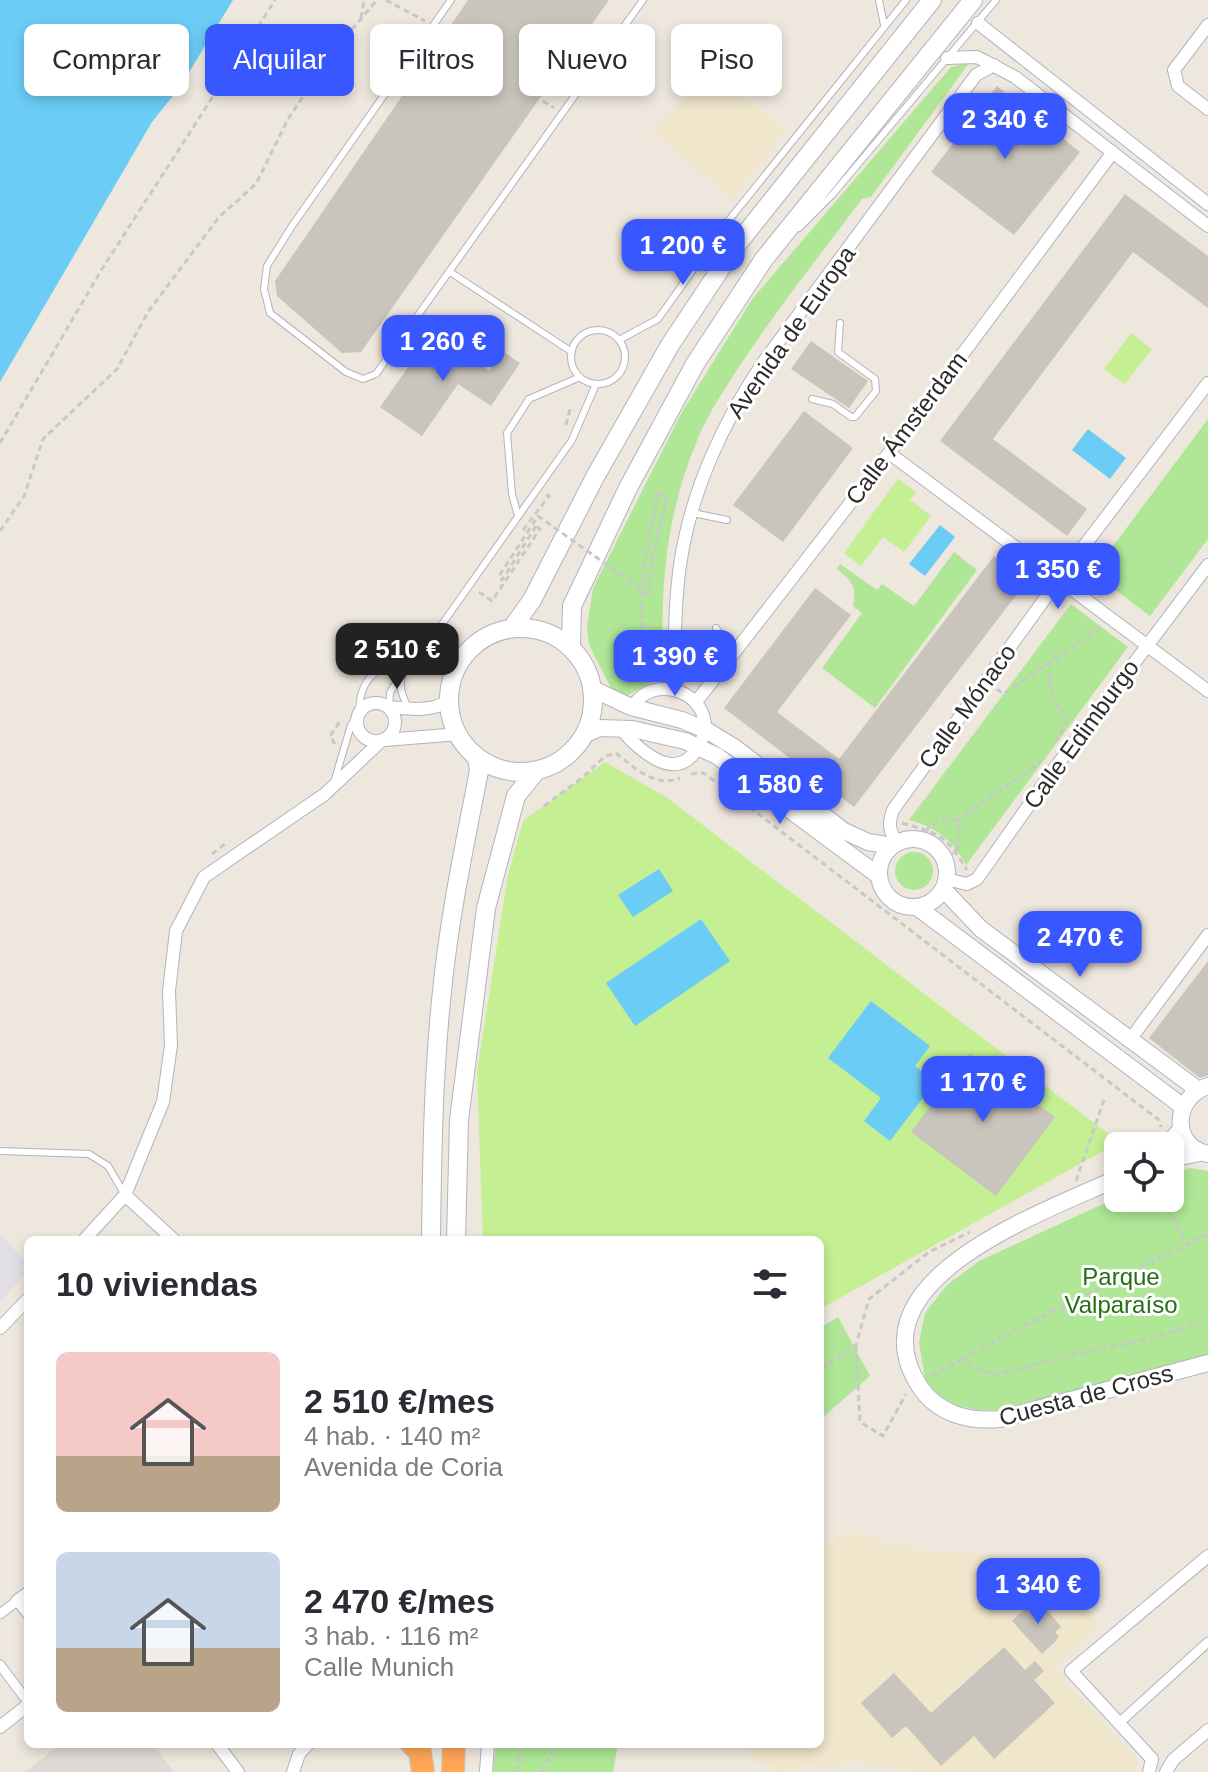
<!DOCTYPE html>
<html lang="es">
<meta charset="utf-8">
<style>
:root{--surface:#fff;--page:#f7f7f7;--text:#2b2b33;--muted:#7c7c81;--accent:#3957ff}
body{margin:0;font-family:Arial,sans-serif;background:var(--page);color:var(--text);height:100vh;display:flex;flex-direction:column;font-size:30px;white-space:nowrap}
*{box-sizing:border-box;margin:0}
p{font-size:26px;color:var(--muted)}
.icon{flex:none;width:44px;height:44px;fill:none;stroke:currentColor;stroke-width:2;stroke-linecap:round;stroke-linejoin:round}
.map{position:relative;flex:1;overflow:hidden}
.sheet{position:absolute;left:24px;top:1236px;width:800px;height:512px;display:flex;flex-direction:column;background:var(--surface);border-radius:12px;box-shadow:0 4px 12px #0003}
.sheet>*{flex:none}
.top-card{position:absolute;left:24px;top:24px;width:800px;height:72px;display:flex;gap:16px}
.fabs{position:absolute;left:1104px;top:1132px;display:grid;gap:16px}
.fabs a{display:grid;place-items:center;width:80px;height:80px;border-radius:12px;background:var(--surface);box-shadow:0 4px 12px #0003;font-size:40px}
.price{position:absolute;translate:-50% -68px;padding:0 18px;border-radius:16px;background:var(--accent);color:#fff;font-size:26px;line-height:52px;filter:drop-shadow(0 2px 4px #0008)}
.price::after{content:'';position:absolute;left:50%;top:48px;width:24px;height:18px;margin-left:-12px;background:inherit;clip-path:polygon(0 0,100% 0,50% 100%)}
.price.current{background:#222;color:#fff}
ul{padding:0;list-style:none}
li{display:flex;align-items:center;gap:24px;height:200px;padding:0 32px}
li span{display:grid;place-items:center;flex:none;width:224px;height:160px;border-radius:12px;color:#555}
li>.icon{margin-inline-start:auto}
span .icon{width:96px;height:96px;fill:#fffc;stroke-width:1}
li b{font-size:34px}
h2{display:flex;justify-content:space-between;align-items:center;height:96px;padding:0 32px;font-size:34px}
.chip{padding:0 28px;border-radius:12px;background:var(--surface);box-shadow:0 4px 12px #0003;font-size:28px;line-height:72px}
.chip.current{background:var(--accent);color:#fff}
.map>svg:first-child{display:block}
.industrial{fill:#e1dee6}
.education{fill:#f0e6cc}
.green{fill:#afe797}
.pitch{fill:#c4ef92}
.plaza{fill:#dedad4}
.water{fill:#6bccf5}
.building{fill:#c9c5bc}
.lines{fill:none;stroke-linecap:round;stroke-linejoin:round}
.service-casing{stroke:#b1b3c0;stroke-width:8}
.pedestrian-casing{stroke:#b1b3c0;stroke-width:11}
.minor-casing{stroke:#b1b3c0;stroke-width:14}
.tertiary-casing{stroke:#b1b3c0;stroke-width:18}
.secondary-casing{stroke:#b1b3c0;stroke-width:20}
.motorway-casing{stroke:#c8c8c8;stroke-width:24}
.path{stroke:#c8c8c8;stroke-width:3;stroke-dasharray:6 4;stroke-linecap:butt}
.service{stroke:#fff;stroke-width:6}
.pedestrian{stroke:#fff;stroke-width:9}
.minor{stroke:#fff;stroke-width:12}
.tertiary{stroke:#fff;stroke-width:16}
.secondary{stroke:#fff;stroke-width:18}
.motorway{stroke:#ffa657;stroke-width:22}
.path-bridge{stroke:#c8c8c8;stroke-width:3;stroke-dasharray:6 4;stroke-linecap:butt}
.labels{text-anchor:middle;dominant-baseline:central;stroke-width:6;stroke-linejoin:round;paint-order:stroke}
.street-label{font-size:24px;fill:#2c2c2c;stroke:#fff}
.park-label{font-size:24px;fill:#256e16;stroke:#fff}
</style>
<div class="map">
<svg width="1208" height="1772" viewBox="0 0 1208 1772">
<rect width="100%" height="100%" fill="#eee7dd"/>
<path class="industrial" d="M0 1234 28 1264V1271L0 1302Z"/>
<path class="education" d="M708 70 786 130 733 198 651 132Z
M845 1531 925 1551 996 1555 1063 1581 1101 1624 1053 1668 1139 1762 1134 1767 1135 1772H927L854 1762 776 1771 751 1756 752 1744H820V1554Z"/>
<path class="green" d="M969 63 871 197 862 199C821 254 777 309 739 367 724 390 707 415 697 441 665 516 659 595 664 675L627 696 612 690 589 645 587 626 593 588 682 412 753 298 951 67Z
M1208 419V539L1150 616 1093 573Z
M954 552 977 570 875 708 822 668 862 613 853 606C857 586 852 581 837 569L840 564 877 590 882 584 914 606Z
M1071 604 1128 647 966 865C954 842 935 826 909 820Z
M895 871a19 19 0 1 1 38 0a19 19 0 1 1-38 0Z
M1190 1168 1208 1171V1355L998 1410H978L955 1405 936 1393 925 1379 919 1342 925 1313 947 1285 979 1261 1118 1197 1170 1198V1175Z
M838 1317 870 1376 820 1420V1328Z
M496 1744H618L613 1772H493Z"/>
<path class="pitch" d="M1131 333 1152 349 1125 384 1104 369Z
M898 479 916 492 910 500 931 516 904 552 883 537 861 566 844 553Z
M605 762 666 797 1119 1142 820 1309V1240H483L477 1072 508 875 523 821Z"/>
<path class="plaza" d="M61 1744H152L174 1772H25Z"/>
<path class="water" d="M0 0H233L180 87 152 122 0 382Z
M1088 429 1126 458 1110 479 1072 450Z
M940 525 955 537 925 576 909 564Z
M659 869 673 891 633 917 618 895Z
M701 919 730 961 635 1026 606 983Z
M871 1001 930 1046 915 1066 936 1081 890 1141 864 1121 881 1098 828 1058Z"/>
<path class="building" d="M468 0H609L361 352 342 353 277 296 275 281Z
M997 86 1080 152 1014 235 931 172Z
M1125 194 1208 256V308L1133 252 993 439 1087 509 1067 536 940 441Z
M433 332 489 371 502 351 520 363 491 406 458 384 422 436 380 407Z
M811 341 868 381 849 408 791 369Z
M804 411 853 448 783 542 733 505Z
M994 556 1027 581 854 807 724 708 815 588 851 615 777 712 839 759Z
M1208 961V1075L1200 1078 1149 1038Z
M970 1053 1055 1117 996 1196 911 1132Z
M1037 1598 1061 1627 1055 1632 1059 1636 1055 1642 1042 1654 1012 1621Z
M1004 1647 1025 1670 1035 1661 1044 1671 1034 1680 1055 1703 994 1759 974 1736 941 1766 906 1726 892 1738 861 1703 894 1673 931 1713Z"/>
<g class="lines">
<g class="service-casing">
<path id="service" d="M451 0 292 226 267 266 264 289 270 313 346 372 363 379 376 374 643 0
M879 0 884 25
M799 228 832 195 996 0
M450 272 572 352
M571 357a27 27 0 1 1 54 0a27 27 0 1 1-54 0Z
M619 340 658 319 725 225 906 0
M812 399 833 404 851 417H855L876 391 875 379 838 352 840 323
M693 513 727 520
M518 516 512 494 507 433 529 399 580 377
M716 628 733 654
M389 707 390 693 397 681
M409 709C391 677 404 671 426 647L572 440 596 384
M359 712C360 667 387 669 419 650
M335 779 351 725 358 715
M0 1151 89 1154 108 1166 125 1195"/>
</g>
<g class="pedestrian-casing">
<path id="pedestrian" d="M0 1614 17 1601 28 1615
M0 1665 28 1702
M1119 1723 1208 1642"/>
</g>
<g class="minor-casing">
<path id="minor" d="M978 23 1208 204
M1208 25 1174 70 1178 86 1208 109
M947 58 977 57 1015 77 1208 226
M889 453 1208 691
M674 689C675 646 674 602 681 559 692 489 725 418 765 360L976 75 994 65
M696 702 889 453 1113 152
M357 722a19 19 0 1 1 38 0a19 19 0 1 1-38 0Z
M389 707C411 709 430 712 449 701
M621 729C637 748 675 785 697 749 701 742 706 733 705 726 704 696 669 680 645 694 640 697 635 703 631 707
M385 740 459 734
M897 843C889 830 888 824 893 810L1059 579 1208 383
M946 879 967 884 977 879 1055 768 1208 565
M1129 1041 1208 935
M125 1195 174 1240
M84 1240 125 1195 163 1102 171 1045 169 991 176 931 204 877 325 794 381 741
M0 1328 28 1299
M17 1601 28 1593
M0 1727 28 1705
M217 1744 238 1772
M293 1772 299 1754 308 1744
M486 1772 488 1744
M1149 1772 1152 1759 1071 1671 1208 1556
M1166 1772 1173 1760 1208 1730"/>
</g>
<g class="tertiary-casing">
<path id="tertiary" d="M593 689 631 707 682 720 706 730 734 747 844 831 868 842 892 846
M584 735 599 728 632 729 685 741 717 756 879 876
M879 873a34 34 0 1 1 68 0a34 34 0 1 1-68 0Z
M943 889 981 929 1197 1089
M917 907 1182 1106
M1208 1086C1173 1097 1170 1146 1208 1154
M1166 1146 1181 1129
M1170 1159 1200 1153
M1118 1178C1047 1211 849 1279 920 1387 938 1414 969 1422 1000 1419L1208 1363"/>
</g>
<g class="secondary-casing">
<path id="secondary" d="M512 628 532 600 595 477 670 345 735 247 932 0
M449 700a72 72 0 1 1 144 0a72 72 0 1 1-144 0Z
M571 647 572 606 628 488 695 364 764 259 973 0
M431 1240C432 1160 433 1081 441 1001 448 924 464 847 479 771L477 758
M456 1240 459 1120 486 908 516 796 537 770"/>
</g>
<g class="motorway-casing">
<path id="motorway" d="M412 1744 420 1752 423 1772
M453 1772 454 1744"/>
</g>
<path class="path" d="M386 0 425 21
M361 18 364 0
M543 101 554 108
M566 425 570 409
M0 443 102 269 275 0
M658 493 643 572 641 642 662 643
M523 530 549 496 545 493
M0 531 24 496 43 439 117 369 148 312 219 217 256 184 288 119 332 53 377 0
M479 592 492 601 540 529 536 526
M1050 663C1050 671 1049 681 1051 690 1057 719 1078 707 1055 743
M997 689 1003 694 1102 627
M335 744 330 736 341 720
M691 774 703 773 719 784 1159 1120 1161 1127
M544 806 582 778 605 756 617 754C635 768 655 788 680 778
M956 821 1041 762
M902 823C940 834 946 835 967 870
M921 840 929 827 941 819 956 821 961 831 957 848 945 863
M212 854 225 844
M1076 1181 1105 1097
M1163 1198 1187 1245
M1208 1234 1019 1328 963 1359 972 1367 991 1374 1013 1371 1076 1354 1143 1340 1208 1320
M856 1345 860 1422 883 1436 906 1394
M820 1369 856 1345 869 1299 929 1252 970 1232
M931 1376 963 1359
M517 1772 522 1744
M542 1772 555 1744"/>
<use href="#service" class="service"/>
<use href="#pedestrian" class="pedestrian"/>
<use href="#minor" class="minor"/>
<use href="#tertiary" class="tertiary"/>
<use href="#secondary" class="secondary"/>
<use href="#motorway" class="motorway"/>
<path class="path-bridge" d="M536 526 502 580 499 576 538 516 648 594 653 555 667 498 658 493"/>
</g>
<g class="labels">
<g class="street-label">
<text transform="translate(791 332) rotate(-55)">Avenida de Europa</text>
<text transform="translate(906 428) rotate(-53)">Calle Ámsterdam</text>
<text transform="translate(967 706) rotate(-54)">Calle Mónaco</text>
<text transform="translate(1081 734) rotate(-54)">Calle Edimburgo</text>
<text transform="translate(1086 1395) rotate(-15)">Cuesta de Cross</text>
</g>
<g class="park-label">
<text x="1121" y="1276">Parque<tspan x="1121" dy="28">Valparaíso</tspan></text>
</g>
</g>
</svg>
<div class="fabs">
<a><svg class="icon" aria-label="locate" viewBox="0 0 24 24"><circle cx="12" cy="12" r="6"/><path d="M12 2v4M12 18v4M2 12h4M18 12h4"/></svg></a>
</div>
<b class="price" style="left:1005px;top:161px">2 340 €</b>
<b class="price" style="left:683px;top:287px">1 200 €</b>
<b class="price" style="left:443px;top:383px">1 260 €</b>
<b class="price" style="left:1058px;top:611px">1 350 €</b>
<b class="price current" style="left:397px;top:691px">2 510 €</b>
<b class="price" style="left:675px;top:698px">1 390 €</b>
<b class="price" style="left:780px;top:826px">1 580 €</b>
<b class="price" style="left:1080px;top:979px">2 470 €</b>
<b class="price" style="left:983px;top:1124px">1 170 €</b>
<b class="price" style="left:1038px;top:1626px">1 340 €</b>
<div class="top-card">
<a class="chip">Comprar</a>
<a class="chip current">Alquilar</a>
<a class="chip">Filtros</a>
<a class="chip">Nuevo</a>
<a class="chip">Piso</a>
</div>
<section class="sheet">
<h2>10 viviendas<svg class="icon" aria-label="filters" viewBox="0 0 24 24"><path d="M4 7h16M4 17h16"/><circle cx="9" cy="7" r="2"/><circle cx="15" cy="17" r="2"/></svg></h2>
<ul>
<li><span style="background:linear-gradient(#f6c9c9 65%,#b9a48a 0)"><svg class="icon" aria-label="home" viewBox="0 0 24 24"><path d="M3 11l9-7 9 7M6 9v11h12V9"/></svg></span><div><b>2 510 €/mes</b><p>4 hab. · 140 m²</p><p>Avenida de Coria</p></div></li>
<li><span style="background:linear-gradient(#c9d6e8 60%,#b9a48a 0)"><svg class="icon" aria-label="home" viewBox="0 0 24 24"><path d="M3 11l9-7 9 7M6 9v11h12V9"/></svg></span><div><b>2 470 €/mes</b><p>3 hab. · 116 m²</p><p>Calle Munich</p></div></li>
</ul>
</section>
</div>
